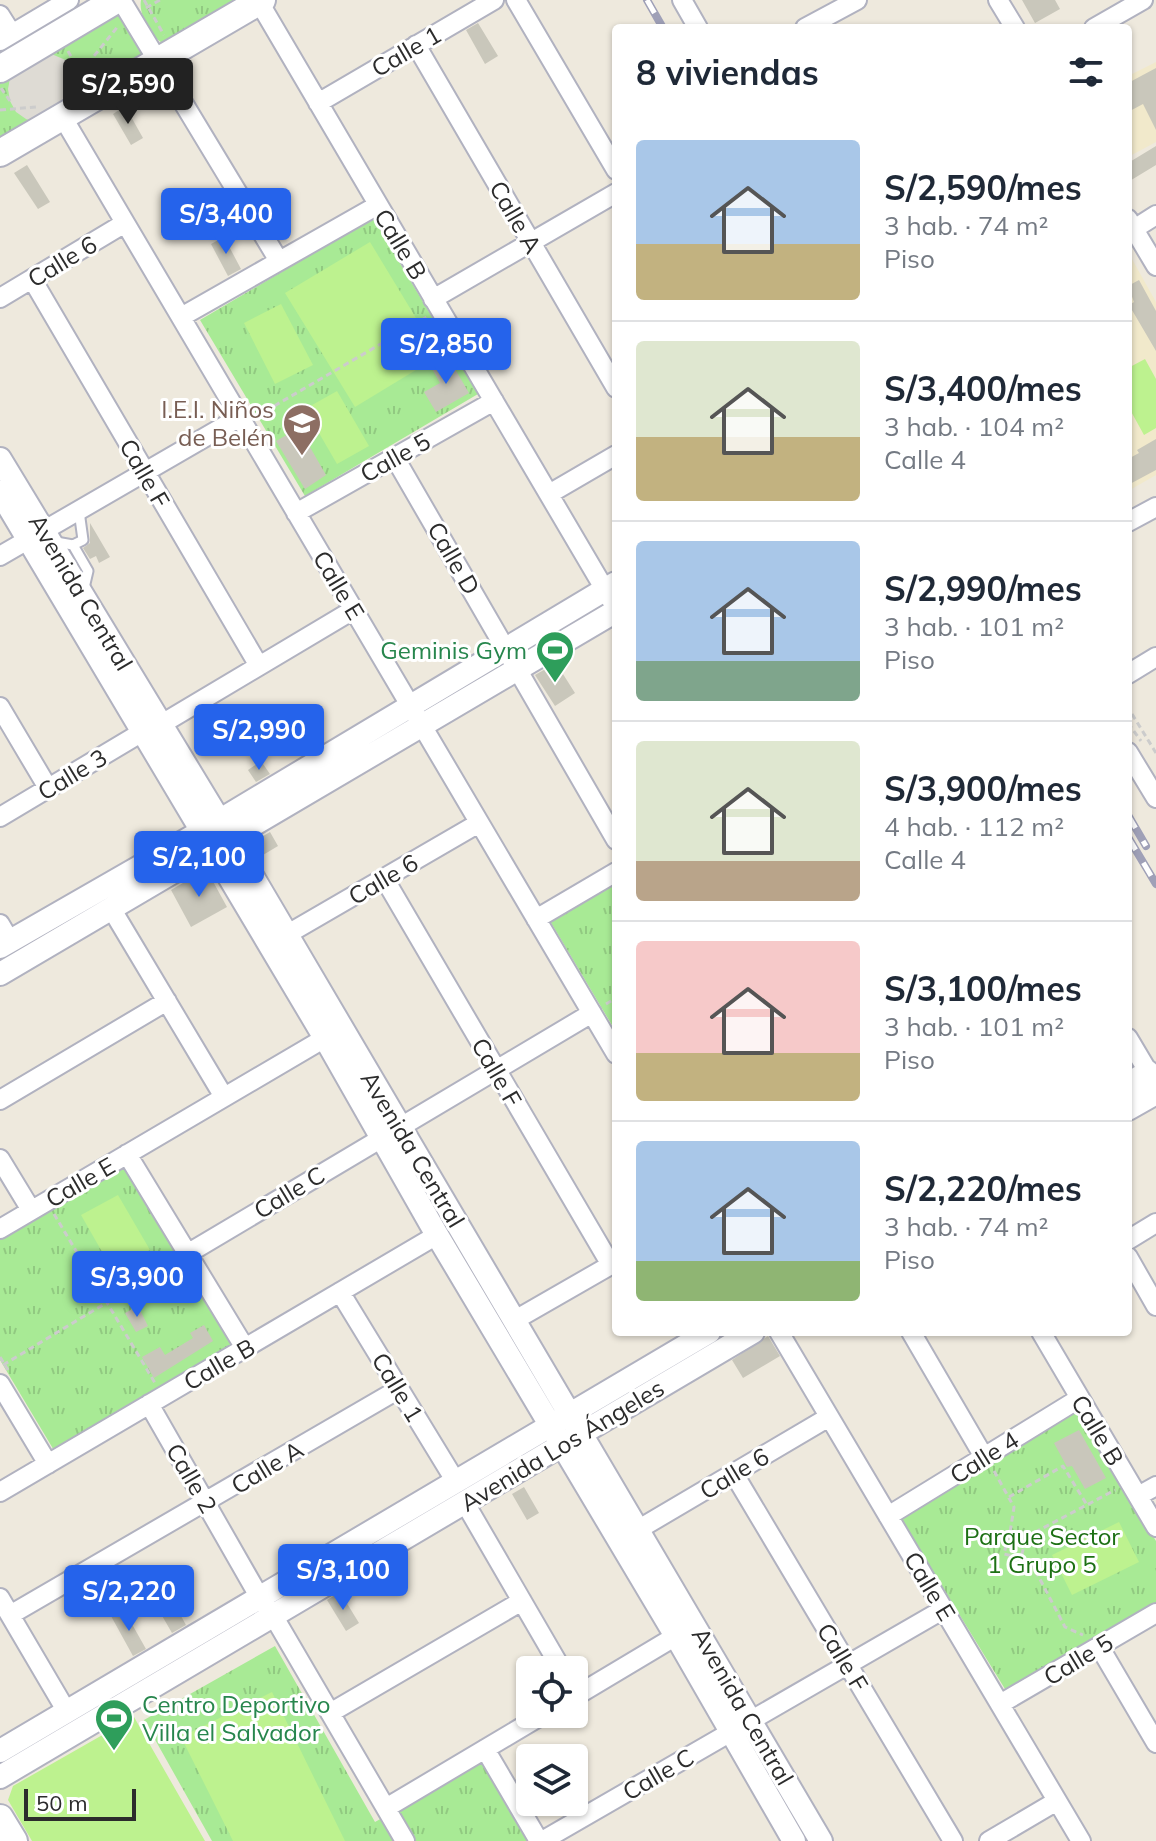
<!DOCTYPE html>
<html lang="es">
<meta charset="utf-8">
<style>
:root{--surface:#fff;--page:#f2f2f3;--text:#1f2937;--muted:#747a83;--line:#e0e1e3;--accent:#2563eb}
body{margin:0;font-family:Mulish,sans-serif;background:var(--page);color:var(--text);height:100vh;display:flex;flex-direction:column;font-size:30px;white-space:nowrap}
*{box-sizing:border-box;margin:0}
p{font-size:26px;color:var(--muted)}
.icon{flex:none;width:44px;height:44px;fill:none;stroke:currentColor;stroke-width:2;stroke-linecap:round;stroke-linejoin:round}
.map{position:relative;flex:1;overflow:hidden}
.sheet{position:absolute;left:612px;top:24px;width:520px;height:1312px;display:flex;flex-direction:column;background:var(--surface);border-radius:8px;box-shadow:0 2px 6px #0004}
.sheet>*{flex:none}
.tools{position:absolute;left:516px;top:1656px;display:grid;gap:16px}
.tools a{display:grid;place-items:center;width:72px;height:72px;border-radius:8px;background:var(--surface);box-shadow:0 2px 6px #0004;font-size:40px}
.scale{position:absolute;left:24px;bottom:20px;width:112px;box-sizing:border-box;padding-left:8px;border:4px solid #2c2c2c;border-top:0;font-size:22px;line-height:28px;white-space:nowrap;color:#2c2c2c;-webkit-text-stroke:6px #fff;paint-order:stroke}
.price{position:absolute;translate:-50% -68px;padding:0 18px;border-radius:8px;background:var(--accent);color:#fff;font-size:26px;line-height:52px;filter:drop-shadow(0 2px 4px #0008)}
.price::after{content:'';position:absolute;left:50%;top:48px;width:24px;height:18px;margin-left:-12px;background:inherit;clip-path:polygon(0 0,100% 0,50% 100%)}
.price.current{background:#222;color:#fff}
ul{padding:0;list-style:none}
li{display:flex;align-items:center;gap:24px;height:200px;padding:0 24px}
li+li{border-top:2px solid var(--line)}
li span{display:grid;place-items:center;flex:none;width:224px;height:160px;border-radius:8px;color:#555}
li>.icon{margin-inline-start:auto}
span .icon{width:96px;height:96px;fill:#fffc;stroke-width:1}
li b{font-size:34px}
h2{display:flex;justify-content:space-between;align-items:center;height:96px;padding:0 24px;font-size:34px}
.map>svg:first-child{display:block}
.education{fill:#f1e9cb}
.park{fill:url(#park-tufts)}
.pitch{fill:#bdf28f}
.plaza{fill:#dedbd4}
.building{fill:#c9c7bb}
.lines{fill:none;stroke-linecap:round;stroke-linejoin:round}
.service-casing{stroke:#b1b2c0;stroke-width:13}
.minor-casing{stroke:#b1b2c0;stroke-width:22}
.tertiary-casing{stroke:#b1b2c0;stroke-width:26}
.secondary-casing{stroke:#b1b2c0;stroke-width:30}
.path{stroke:#ccc;stroke-width:3;stroke-dasharray:6 4;stroke-linecap:butt}
.service{stroke:#fff;stroke-width:9}
.minor{stroke:#fff;stroke-width:18}
.tertiary{stroke:#fff;stroke-width:22}
.secondary{stroke:#fff;stroke-width:26}
.rail-casing{stroke:#9fa0b7;stroke-width:8}
.rail{stroke:#fff;stroke-width:5;stroke-dasharray:15;stroke-linecap:butt}
.labels{text-anchor:middle;dominant-baseline:central;stroke-width:6;stroke-linejoin:round;paint-order:stroke}
.street-label{font-size:24px;fill:#2c2c2c;stroke:#fff}
.education-label{font-size:24px;fill:#785e54;stroke:#fff;text-anchor:end}
.leisure-label{font-size:24px;fill:#27864d;stroke:#fff;text-anchor:end}
.park-label{font-size:24px;fill:#1d7014;stroke:#fff}
</style>
<div class="map">
<svg width="1156" height="1841" viewBox="0 0 1156 1841">
<defs>
<pattern id="park-tufts" width="24" height="20" patternUnits="userSpaceOnUse" patternTransform="scale(2)"><rect width="24" height="20" fill="#a8ea95"/><path d="M3 7l-1-3M5 7V3M7 7l1-3M15 17l-1-3M17 17v-4M19 17l1-3" fill="none" stroke="#91c981"/></pattern>
</defs>
<rect width="100%" height="100%" fill="#eee9dd"/>
<path class="education" d="M1156 62V142L1128 157V76Z
M1128 252 1156 302V475L1128 491Z"/>
<path class="park" d="M141 0H249L167 45C153 41 138 15 141 0Z
M115 14 122 15 146 53 0 147V81Z
M373 218 478 394 305 496 200 320Z
M616 882V1032L550 921Z
M127 1164 235 1343 55 1452 0 1360V1240Z
M1075 1409 1156 1541V1605L1005 1689 899 1516Z
M275 1646 375 1822 482 1762 529 1841H212L144 1720Z"/>
<path class="pitch" d="M370 242 439 356 355 407 285 293Z
M281 304 313 365 275 384 244 323Z
M1145 359 1156 379V428L1144 435 1128 406V368Z
M337 391 369 446 337 464 305 409Z
M118 1195 150 1250 113 1271 81 1215Z
M1119 1522 1139 1562 1072 1595 1052 1555Z
M272 1692 345 1841H233L181 1737Z
M134 1717 205 1841H32L8 1800 13 1786Z"/>
<path class="plaza" d="M49 53 68 61 76 70 80 93 39 124 26 119 16 112 10 101 8 89 10 78Z"/>
<path class="building" d="M1022 0H1055L1060 9 1035 23Z
M478 23 498 56 485 64 466 30Z
M1156 68V130L1143 104 1128 112V83Z
M125 106 143 138 131 145 113 114Z
M1156 146V165L1128 182V163Z
M27 165 50 202 38 209 14 173Z
M224 237 241 269 228 276 211 244Z
M1139 280 1156 311V351L1129 305 1134 302 1128 286Z
M448 357 469 393 436 412 424 392 440 383 431 367Z
M299 428 326 475 305 489 276 441Z
M1156 439V470L1128 485V459L1139 453 1137 450Z
M90 523 110 557 99 563 96 556 90 559 83 548 90 543Z
M556 663 575 693 555 706 535 675Z
M261 761 270 774 256 782 248 770Z
M270 832 278 846 258 858 250 844Z
M200 873 210 876 227 907 191 927 171 890Z
M160 1261 183 1278 175 1294 147 1300 155 1282 142 1270 150 1262Z
M138 1306 148 1326 136 1332 125 1313Z
M204 1325 213 1341 154 1378 142 1357 160 1347 165 1355 193 1338 190 1333Z
M768 1336 780 1356 743 1378 732 1360Z
M1079 1430 1106 1478 1085 1489 1072 1466 1067 1467 1054 1443Z
M524 1487 539 1513 527 1520 512 1494Z
M165 1587 186 1625 172 1633 150 1595Z
M340 1592 359 1623 346 1631 327 1600Z
M124 1610 146 1649 133 1656 111 1616Z"/>
<g class="lines">
<g class="service-casing">
<path id="service" d="M56 542 73 545 88 571 84 588
M73 545 83 540 79 511"/>
</g>
<g class="minor-casing">
<path id="minor" d="M121 0 279 261
M516 0 616 170
M682 0 698 28
M998 0 1015 28
M259 2 611 600
M0 15 12 34
M805 28 857 0
M1094 28 1143 0
M0 41 69 0
M416 45 616 388
M318 103 494 0
M62 116 616 1054
M1128 219 1156 266
M1134 229 1156 215
M32 279 259 666
M0 298 125 223
M433 299 616 193
M181 317 378 205
M395 458 616 840
M549 494 616 455
M296 513 494 401
M1128 522 1156 507
M0 556 240 417
M1128 674 1156 657
M0 707 48 788
M160 725 353 610
M1128 752 1156 798
M0 817 144 731
M384 878 611 1265
M111 908 224 1097
M536 919 616 872
M0 924 10 941
M286 935 479 823
M1128 1038 1156 1085
M0 1100 167 1001
M127 1154 245 1348
M0 1159 31 1210
M0 1229 325 1038
M1128 1240 1156 1223
M187 1254 592 1013
M1128 1257 1156 1306
M340 1292 456 1482
M515 1320 616 1262
M779 1332 1081 1841
M911 1332 984 1457
M1041 1332 1156 1527
M0 1384 48 1464
M149 1404 260 1598 274 1617 405 1841
M734 1474 953 1841
M0 1492 437 1235
M1138 1496 1156 1486
M465 1503 562 1670
M888 1516 1080 1398
M639 1529 829 1417
M0 1598 67 1712
M10 1615 399 1389
M1099 1646 1156 1743
M574 1697 676 1636
M1000 1704 1156 1613
M330 1713 522 1601
M485 1749 539 1841
M386 1808 544 1714
M542 1841 944 1609
M989 1841 1057 1801"/>
</g>
<g class="tertiary-casing">
<path id="tertiary" d="M0 459 230 838 821 1841
M0 492 325 1038 437 1235 676 1636 794 1841
M0 947 202 831 616 583
M0 974 616 611
M1128 1084 1148 1072
M1128 1109 1156 1093
M0 1751 709 1332
M0 1777 753 1332"/>
</g>
<g class="secondary-casing">
<path id="secondary" d="M0 69 116 0
M0 153 262 0
M0 1818 14 1841"/>
</g>
<path class="path" d="M144 0 164 35
M146 8 160 0
M68 51 83 79
M69 87 119 25
M1 88 10 101
M0 110 36 107
M257 416 427 317
M1132 714 1156 753
M1128 723 1141 741
M606 1004 616 998
M54 1214 155 1383
M0 1357 8 1370
M3 1365 106 1303
M994 1471 1014 1507 1010 1533
M1009 1497 1063 1466 1087 1505
M1009 1533 1026 1537 1021 1558 1004 1554Z
M1026 1537 1115 1490
M1021 1558 1032 1564 1065 1627 1083 1635"/>
<use href="#service" class="service"/>
<use href="#minor" class="minor"/>
<use href="#tertiary" class="tertiary"/>
<use href="#secondary" class="secondary"/>
<g class="rail-casing">
<path id="rail" d="M647 0 663 28
M1128 815 1146 846
M1128 837 1156 884"/>
</g>
<use href="#rail" class="rail"/>
</g>
<defs>
<g id="school-pin" transform="scale(2)"><path d="M0 17L-7.5 6A9.5 9.5 0 1 1 7.5 6Z" fill="#8d6e63" stroke="#fff"/><path d="M0-5L7-2L0 1L-7-2ZM-4 1L0 2.5L4 1V4Q0 6-4 4Z" fill="#fff"/></g>
<g id="stadium-pin" transform="scale(2)"><path d="M0 17L-7.5 6A9.5 9.5 0 1 1 7.5 6Z" fill="#2e9e5b" stroke="#fff"/><path d="M0-5a6.5 5 0 1 0 0 10a6.5 5 0 1 0 0-10ZM-3.5-1.8h7v3.6h-7Z" fill="#fff"/></g>
</defs>
<g fill-rule="evenodd">
<use href="#school-pin" x="302" y="423"/>
<use href="#stadium-pin" x="555" y="650"/>
<use href="#stadium-pin" x="114" y="1718"/>
</g>
<g class="labels">
<g class="street-label">
<text transform="translate(406 51) rotate(-30)">Calle 1</text>
<text transform="translate(516 217) rotate(60)">Calle A</text>
<text transform="translate(401 244) rotate(59)">Calle B</text>
<text transform="translate(62 261) rotate(-31)">Calle 6</text>
<text transform="translate(395 457) rotate(-29)">Calle 5</text>
<text transform="translate(145 473) rotate(60)">Calle F</text>
<text transform="translate(454 558) rotate(60)">Calle D</text>
<text transform="translate(339 585) rotate(59)">Calle E</text>
<text transform="translate(81 592) rotate(59)">Avenida Central</text>
<text transform="translate(72 774) rotate(-31)">Calle 3</text>
<text transform="translate(383 879) rotate(-30)">Calle 6</text>
<text transform="translate(497 1072) rotate(60)">Calle F</text>
<text transform="translate(413 1149) rotate(59)">Avenida Central</text>
<text transform="translate(80 1182) rotate(-30)">Calle E</text>
<text transform="translate(289 1192) rotate(-31)">Calle C</text>
<text transform="translate(219 1364) rotate(-30)">Calle B</text>
<text transform="translate(398 1387) rotate(59)">Calle 1</text>
<text transform="translate(1098 1430) rotate(59)">Calle B</text>
<text transform="translate(562 1445) rotate(-31)">Avenida Los Ángeles</text>
<text transform="translate(984 1457) rotate(-32)">Calle 4</text>
<text transform="translate(267 1467) rotate(-31)">Calle A</text>
<text transform="translate(734 1473) rotate(-31)">Calle 6</text>
<text transform="translate(192 1478) rotate(60)">Calle 2</text>
<text transform="translate(930 1586) rotate(59)">Calle E</text>
<text transform="translate(843 1657) rotate(59)">Calle F</text>
<text transform="translate(1078 1659) rotate(-31)">Calle 5</text>
<text transform="translate(743 1706) rotate(60)">Avenida Central</text>
<text transform="translate(658 1774) rotate(-30)">Calle C</text>
</g>
<g class="education-label">
<text x="274" y="409">I.E.I. Niños<tspan x="274" dy="28">de Belén</tspan></text>
</g>
<g class="leisure-label">
<text x="527" y="650">Geminis Gym</text>
<text x="142" y="1704" text-anchor="start">Centro Deportivo<tspan x="142" dy="28">Villa el Salvador</tspan></text>
</g>
<g class="park-label">
<text x="1042" y="1536">Parque Sector<tspan x="1042" dy="28">1 Grupo 5</tspan></text>
</g>
</g>
</svg>
<div class="tools">
<a><svg class="icon" aria-label="locate" viewBox="0 0 24 24"><circle cx="12" cy="12" r="6"/><path d="M12 2v4M12 18v4M2 12h4M18 12h4"/></svg></a>
<a><svg class="icon" aria-label="layers" viewBox="0 0 24 24"><path d="M12 4l9 5-9 5-9-5zM3 14l9 5 9-5"/></svg></a>
</div>
<div class="scale">50 m</div>
<b class="price current" style="left:128px;top:126px">S/2,590</b>
<b class="price" style="left:226px;top:256px">S/3,400</b>
<b class="price" style="left:446px;top:386px">S/2,850</b>
<b class="price" style="left:259px;top:772px">S/2,990</b>
<b class="price" style="left:199px;top:899px">S/2,100</b>
<b class="price" style="left:137px;top:1319px">S/3,900</b>
<b class="price" style="left:343px;top:1612px">S/3,100</b>
<b class="price" style="left:129px;top:1633px">S/2,220</b>
<section class="sheet">
<h2>8 viviendas<svg class="icon" aria-label="filters" viewBox="0 0 24 24"><path d="M4 7h16M4 17h16"/><circle cx="9" cy="7" r="2"/><circle cx="15" cy="17" r="2"/></svg></h2>
<ul>
<li><span style="background:linear-gradient(#a9c7e8 65%,#c2b280 0)"><svg class="icon" aria-label="home" viewBox="0 0 24 24"><path d="M3 11l9-7 9 7M6 9v11h12V9"/></svg></span><div><b>S/2,590/mes</b><p>3 hab. · 74 m²</p><p>Piso</p></div></li>
<li><span style="background:linear-gradient(#dfe7d0 60%,#c2b280 0)"><svg class="icon" aria-label="home" viewBox="0 0 24 24"><path d="M3 11l9-7 9 7M6 9v11h12V9"/></svg></span><div><b>S/3,400/mes</b><p>3 hab. · 104 m²</p><p>Calle 4</p></div></li>
<li><span style="background:linear-gradient(#a9c7e8 75%,#7fa58c 0)"><svg class="icon" aria-label="home" viewBox="0 0 24 24"><path d="M3 11l9-7 9 7M6 9v11h12V9"/></svg></span><div><b>S/2,990/mes</b><p>3 hab. · 101 m²</p><p>Piso</p></div></li>
<li><span style="background:linear-gradient(#dfe7d0 75%,#b9a48a 0)"><svg class="icon" aria-label="home" viewBox="0 0 24 24"><path d="M3 11l9-7 9 7M6 9v11h12V9"/></svg></span><div><b>S/3,900/mes</b><p>4 hab. · 112 m²</p><p>Calle 4</p></div></li>
<li><span style="background:linear-gradient(#f6c9c9 70%,#c2b280 0)"><svg class="icon" aria-label="home" viewBox="0 0 24 24"><path d="M3 11l9-7 9 7M6 9v11h12V9"/></svg></span><div><b>S/3,100/mes</b><p>3 hab. · 101 m²</p><p>Piso</p></div></li>
<li><span style="background:linear-gradient(#a9c7e8 75%,#8fb573 0)"><svg class="icon" aria-label="home" viewBox="0 0 24 24"><path d="M3 11l9-7 9 7M6 9v11h12V9"/></svg></span><div><b>S/2,220/mes</b><p>3 hab. · 74 m²</p><p>Piso</p></div></li>
</ul>
</section>
</div>
